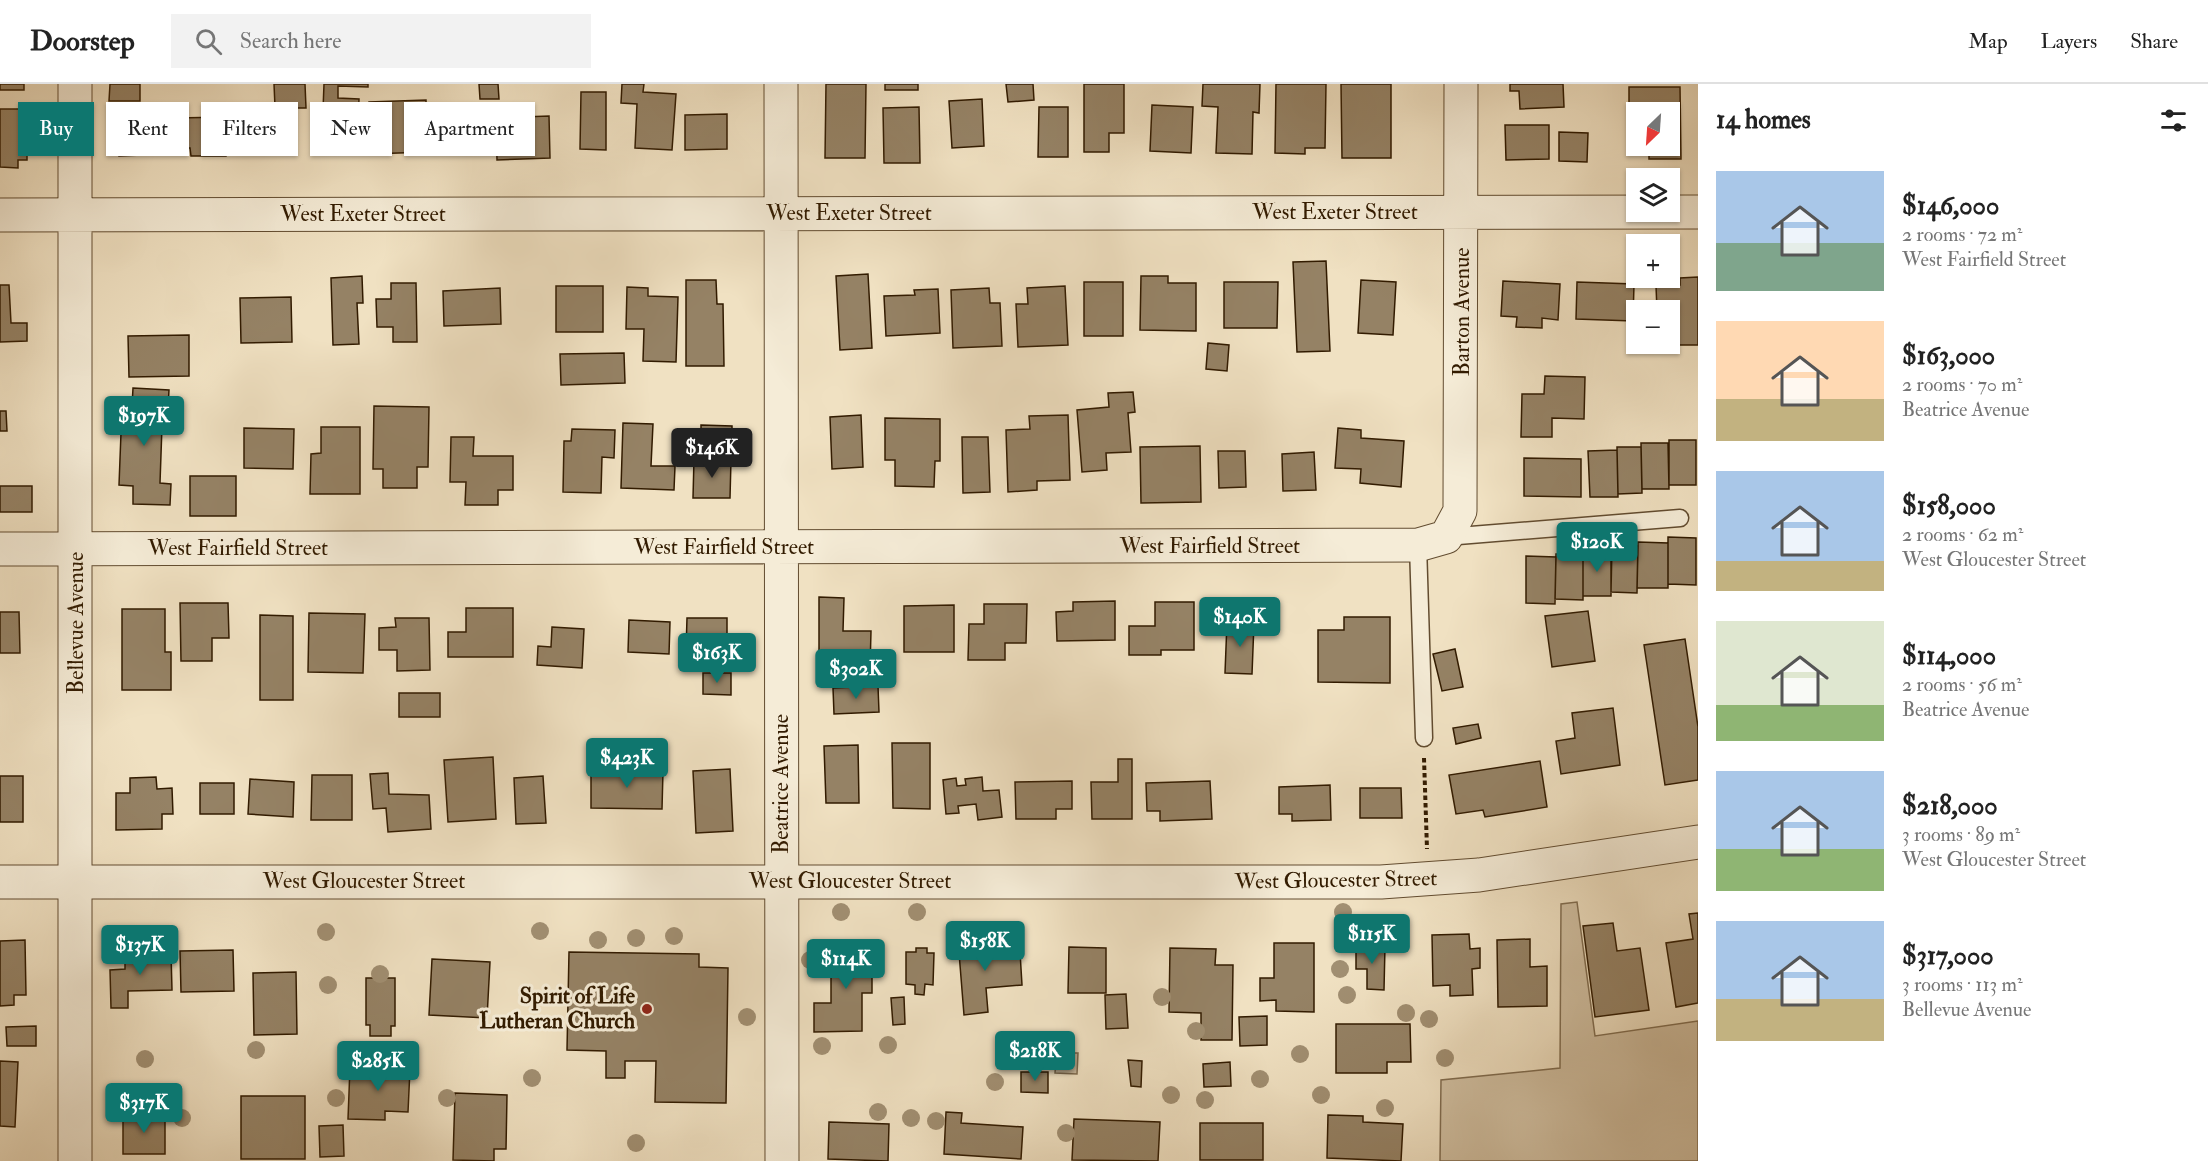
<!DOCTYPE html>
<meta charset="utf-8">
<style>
:root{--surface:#fff;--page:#f2f2f2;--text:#222;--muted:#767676;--line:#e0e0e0;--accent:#0f766e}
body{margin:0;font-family:"IM FELL Double Pica",serif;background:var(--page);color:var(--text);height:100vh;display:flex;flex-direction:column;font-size:22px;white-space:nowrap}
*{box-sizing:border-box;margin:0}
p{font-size:20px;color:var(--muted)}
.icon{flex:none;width:33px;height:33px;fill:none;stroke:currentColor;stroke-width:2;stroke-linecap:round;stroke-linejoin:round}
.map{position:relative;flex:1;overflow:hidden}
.details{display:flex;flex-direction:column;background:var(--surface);width:510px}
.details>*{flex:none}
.banner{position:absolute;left:18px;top:18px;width:570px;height:54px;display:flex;gap:12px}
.needle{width:39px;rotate:205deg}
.tools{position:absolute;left:1626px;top:18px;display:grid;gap:12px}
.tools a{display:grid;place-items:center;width:54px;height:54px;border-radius:0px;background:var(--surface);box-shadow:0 2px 4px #0004;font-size:30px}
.price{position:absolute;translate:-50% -51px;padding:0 14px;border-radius:6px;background:var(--accent);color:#fff;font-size:20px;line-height:39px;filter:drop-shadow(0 2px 3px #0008)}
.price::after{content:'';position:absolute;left:50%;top:36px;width:18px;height:14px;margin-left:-9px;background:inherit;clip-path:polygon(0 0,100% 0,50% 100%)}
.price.on{background:#222;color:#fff}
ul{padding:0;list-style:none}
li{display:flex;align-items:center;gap:18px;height:150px;padding:0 18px}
li span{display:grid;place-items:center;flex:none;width:168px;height:120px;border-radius:0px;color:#555}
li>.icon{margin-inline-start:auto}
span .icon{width:72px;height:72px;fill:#fffc;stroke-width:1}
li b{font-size:26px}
h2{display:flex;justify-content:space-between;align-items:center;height:72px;padding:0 18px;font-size:26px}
.pill{padding:0 21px;border-radius:0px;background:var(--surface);box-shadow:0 2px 4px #0004;font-size:21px;line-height:54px}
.pill.on{background:var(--accent);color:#fff}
header{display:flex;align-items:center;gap:36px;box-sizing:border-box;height:84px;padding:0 30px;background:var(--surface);border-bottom:2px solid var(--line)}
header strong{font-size:28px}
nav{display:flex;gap:33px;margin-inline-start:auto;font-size:21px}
.search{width:420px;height:54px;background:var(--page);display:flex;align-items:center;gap:15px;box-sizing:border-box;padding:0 21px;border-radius:0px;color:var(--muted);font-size:22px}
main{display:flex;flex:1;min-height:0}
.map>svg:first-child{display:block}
.green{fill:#d0bfa1;stroke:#816d50;stroke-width:1.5}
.building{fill:#958265;stroke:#321b00;stroke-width:1.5}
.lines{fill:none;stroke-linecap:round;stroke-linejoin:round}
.service-casing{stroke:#624c30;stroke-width:19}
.minor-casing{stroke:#624c30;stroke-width:35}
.tertiary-casing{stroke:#624c30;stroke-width:35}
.path{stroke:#321b00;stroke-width:4;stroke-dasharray:4.5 3;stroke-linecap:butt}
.service{stroke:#f5ecd7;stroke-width:16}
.minor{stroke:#f5ecd7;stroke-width:33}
.tertiary{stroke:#f5ecd7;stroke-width:33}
.tree{fill:#a18f72}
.poi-dot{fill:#8f2418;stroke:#f5ecd7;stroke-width:2}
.labels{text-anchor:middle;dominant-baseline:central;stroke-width:6;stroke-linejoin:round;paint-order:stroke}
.street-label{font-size:22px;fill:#321b00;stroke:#f5ecd7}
.poi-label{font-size:22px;font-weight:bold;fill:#321b00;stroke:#f5ecd7;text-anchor:end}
</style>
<header>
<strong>Doorstep</strong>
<div class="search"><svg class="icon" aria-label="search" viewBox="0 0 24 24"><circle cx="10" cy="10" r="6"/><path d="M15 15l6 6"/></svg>Search here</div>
<nav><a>Map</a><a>Layers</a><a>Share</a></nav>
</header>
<main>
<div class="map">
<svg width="1698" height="1077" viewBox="0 0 1698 1077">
<rect width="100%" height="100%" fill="#f0e1c2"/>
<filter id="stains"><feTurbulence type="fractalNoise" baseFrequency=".00333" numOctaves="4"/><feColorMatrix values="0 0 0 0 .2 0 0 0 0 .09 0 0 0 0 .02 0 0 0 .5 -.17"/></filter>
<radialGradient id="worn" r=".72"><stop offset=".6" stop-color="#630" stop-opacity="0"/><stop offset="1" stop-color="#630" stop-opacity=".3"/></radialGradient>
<path class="green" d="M1577 818 1595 952 1698 937V1077H1440L1441 996 1560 984 1561 820Z
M1058 950 1072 951 1071 969H1078L1077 990 1055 989Z"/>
<path class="building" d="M0 0H24V6H0Z
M110 0H140V17H109Z
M274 0H305L306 24H294L296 69 248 70 246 24 275 23Z
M324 0H368V3L338 2V14L359 15 357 70 315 68 316 26H323Z
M479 0H498L499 15H480Z
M622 0H644L643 8 676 10 672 66 635 64 637 20 621 19Z
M826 0H866L865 74H825Z
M885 0H918V6H885Z
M1006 0H1033L1034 16 1008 18Z
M1084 0H1124V49H1109V68H1084Z
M1203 0H1260L1259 29 1253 28 1252 70 1216 69 1218 23 1202 22Z
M1276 0H1326L1325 64H1305V70L1275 69Z
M1341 0H1391V74H1342Z
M1510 0H1563L1564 23 1520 25 1519 7H1510Z
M1629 3H1680L1681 75H1649V62H1670V28H1636V36H1629Z
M581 8H606V66L580 65Z
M982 15 984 62 952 64 949 17Z
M426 16 427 68 370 70 369 18Z
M1152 21 1193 23 1191 69 1150 67Z
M919 23 920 79H884L883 24Z
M1039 23H1068V73H1038Z
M0 25H27V76H18V84L0 83Z
M439 25H482L483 67 440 68Z
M165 26 166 70 119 72 117 27Z
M727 30V65L685 66V31Z
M549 32 550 74 497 76 496 34Z
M225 33 226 72H191L190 64H178L177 34Z
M1505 41H1549V75L1506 76Z
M1559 48 1588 49 1587 78 1559 77Z
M1326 177 1330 267 1297 268 1293 178Z
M868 190 872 264 840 266 836 192Z
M362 192 363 219H357L359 260 333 261 331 194Z
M1141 192H1168V199H1196V247L1140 246Z
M1698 193V261H1673L1670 226H1657L1656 202 1680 201V194Z
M686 196H716L717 220H723L724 282H686Z
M1361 196 1396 198 1393 251 1358 249Z
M1503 197 1560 200 1558 236 1542 234V244L1516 243 1517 233 1501 232Z
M1084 198H1123V252H1084Z
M1224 198H1278L1277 244H1224Z
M1577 198 1634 200 1633 237 1576 235Z
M391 199H416L417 258H393V243H377L376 215H391Z
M0 201H9L11 239H27V257L0 258Z
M556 202H603V248H556Z
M1065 202 1068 261 1018 263 1016 220H1028L1027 204Z
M627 203 648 204V212L678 213 676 278 643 277 644 245H626Z
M500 204 501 240 444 242 443 207Z
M989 204 990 219H1000L1002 262 953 264 951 206Z
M938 205 940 249 886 252 884 212 915 211 914 206Z
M291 213 292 258 241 259 240 214Z
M189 251V292L129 293 128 252Z
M1208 259 1229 261 1227 287 1206 285Z
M624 269 625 299 561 301 560 270Z
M1545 292 1585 293 1584 335 1552 334V353H1521L1522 310H1544Z
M133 304 169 306 167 342H162L160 399 171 400 170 421 133 420V402L119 401 122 323H132Z
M1133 308 1135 328 1128 329 1131 368 1106 369 1107 386 1082 388 1077 326 1109 323 1108 309Z
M374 322 429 323 428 383H417V404H383V385H373Z
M0 327H6L7 347H0Z
M861 331 863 383 832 385 830 333Z
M1068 331 1070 396 1037 397V406L1008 408 1006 346 1030 345 1029 332Z
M885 334 940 335V377H935L934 403 895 402V376H885Z
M623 339 653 340 651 382H675L674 406 621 404Z
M701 341 732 342V368L701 367Z
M321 343H360V410H310L311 370 321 369Z
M244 344 294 345 293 385 244 384Z
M1338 344 1361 346V354L1404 357 1401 403 1360 399 1361 385 1335 384Z
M572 345 615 346 614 374 602 373 601 409 563 408 564 357H571Z
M451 353H474L473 372H513V406H498V421H465L466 398H450Z
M962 353H988L990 408 963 409Z
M1669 356H1696V401H1669Z
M1641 359H1668L1669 405H1642Z
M1200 362 1201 418 1141 419 1140 363Z
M1617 363H1641L1642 409 1618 410Z
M1617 366 1618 413H1590L1588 367Z
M1218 367H1245L1246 403 1219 404Z
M1314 368 1316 406 1283 407 1282 370Z
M1524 374 1581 375V413L1524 412Z
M694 375 731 376 730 414H693Z
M190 392H236V432H190Z
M0 402H32V428H0Z
M1668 453 1696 454V501L1668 500Z
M1638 458 1668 459V504H1637Z
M1612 462H1638L1637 509 1611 508Z
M1583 466 1611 467V512H1583Z
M1556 470H1583V516L1555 515Z
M1526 472 1556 473 1555 520 1526 519Z
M819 513 844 514 843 547H871L870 585H846V571H819Z
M1115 517V556L1057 557 1056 528 1073 527V518Z
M1155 518H1194V566H1161V571H1129V542H1155Z
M180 519H228L229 554H212V577H181Z
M984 520H1027L1026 559H1005V576H968L969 540H984Z
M954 521V568H904V522Z
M466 524H513V573H448V548H466Z
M122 525H165V568H171V606H122Z
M1588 527 1595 577 1552 583 1545 532Z
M0 528H19L20 569H0Z
M309 529 365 530 363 589 308 588Z
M260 531 293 532V616H260Z
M1344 533H1390V599L1318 598V546H1344Z
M395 534H429L430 586 397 587V566H379V544L396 543Z
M687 534H727V579H704L705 568 686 567Z
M629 536 670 538 669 570 628 568Z
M1227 538 1254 539 1252 590 1225 589Z
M552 543 584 545 582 584 537 581 538 562 551 563Z
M1685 555 1698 643V696L1665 701 1644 561Z
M1455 565 1463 603 1442 607 1433 570Z
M703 589H731V611L703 610Z
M878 602 879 628 834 630 833 604Z
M399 609H440V633H399Z
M1613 624 1620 681 1561 690 1556 657 1575 654 1572 629Z
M1478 640 1481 654 1456 660 1453 644Z
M892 659H930V725L893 724Z
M858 661 859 719H826L824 662Z
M493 673 496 735 448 738 444 676Z
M1118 675H1132V735H1092L1091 698H1118Z
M1540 677 1547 723 1485 733 1483 726 1456 730 1449 691Z
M730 685 733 747 696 749 693 687Z
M591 686 663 687 662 725 591 724Z
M388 689 389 710 429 711 431 745 388 748 386 724 373 725 370 690Z
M312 691H352V736H311Z
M0 692H23V738H0Z
M543 692 546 739 516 740 514 694Z
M156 693 157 705 172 704 173 730H162V745L116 746V709H130V694Z
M982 693 983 707 999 706 1002 733 978 736 976 720 958 722 959 729 946 730 943 696 956 694 957 702 966 701 965 695Z
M250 695 294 698 293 733 248 730Z
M1072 697V725H1056V735H1016L1015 698Z
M1210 697 1212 735 1160 737V727H1147L1146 699Z
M200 699H234V730H200Z
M1330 701 1331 736 1292 737V730H1279V703Z
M1360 704H1401L1402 734H1360Z
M1698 829V919L1676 923 1666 859 1693 855 1689 830Z
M1613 839 1617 867 1640 864 1649 926 1595 933 1583 842Z
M1469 850 1470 865 1480 864V884L1472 885 1473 911 1450 912V901L1433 902 1432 851Z
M995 853 997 870 1020 868 1022 901 986 904 988 928 964 931 958 856Z
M1530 855V883L1547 882V922L1498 923 1497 856Z
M25 856 26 911H14V921L0 922V857Z
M1274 859H1314V928L1276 927V916L1260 917V894H1274Z
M872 861V909H862V947L814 948V919H831V862Z
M1356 861 1385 862 1384 906 1367 905V885H1356Z
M1069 863 1106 864V909H1068Z
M916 864H927V869H934L933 901 925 900 924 911 915 910V901L906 900V868H916Z
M1170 864 1216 865 1215 881H1233L1232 956H1201V929L1169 928Z
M233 866 234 907 181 908 180 867Z
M569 868 699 870V883L728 884 726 1019 655 1018 656 977H625V994H606V967L567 966Z
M125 869H171L172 906 128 907V924H111L110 886 125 885Z
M432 875 490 878 487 934 429 931Z
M296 888 297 950 254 951 253 889Z
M366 894H395V942H391V952H370V941H366Z
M1126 910 1128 944 1106 945 1105 911Z
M904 913 905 940 893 941 891 914Z
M1267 932V961L1240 962 1239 933Z
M1336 940H1410L1411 978H1387V989H1336Z
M36 942V962H7L6 943Z
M1128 976 1142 977 1141 1003 1131 1002Z
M0 977 18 978 15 1043 0 1042Z
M1230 978 1231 1002 1204 1003 1203 980Z
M350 983 410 985 408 1028 385 1027V1036L348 1035Z
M1021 988H1048V1009L1021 1008Z
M455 1009 507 1011 506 1065H494V1077L453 1076Z
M241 1012H305V1075H241Z
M946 1028 962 1029 961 1039 1023 1043 1021 1075 944 1070Z
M123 1029 165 1030V1070H123Z
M1328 1031 1363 1032V1038L1403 1040 1401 1077 1327 1074Z
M1074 1035 1160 1038 1158 1077 1072 1076Z
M829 1038 889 1040 888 1077 828 1075Z
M1200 1039H1263V1076H1200Z
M343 1041 344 1072 320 1073 319 1042Z"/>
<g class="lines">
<g class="service-casing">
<path id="service" d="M1446 453 1680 434
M1418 461 1424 654"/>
</g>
<g class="minor-casing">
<path id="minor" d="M75 0V1077
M781 0 782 1077
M0 131 1698 128
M0 465 1418 461 1446 453 1460 427 1461 0"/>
</g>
<g class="tertiary-casing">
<path id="tertiary" d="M0 798H1381L1479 791 1698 758"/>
</g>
<path class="path" d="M1424 674 1427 765"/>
<use href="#service" class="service"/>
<use href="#minor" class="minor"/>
<use href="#tertiary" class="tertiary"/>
</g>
<g class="tree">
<circle cx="841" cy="828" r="9"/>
<circle cx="917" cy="828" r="9"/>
<circle cx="1343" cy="828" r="9"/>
<circle cx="540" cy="847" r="9"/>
<circle cx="326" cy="848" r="9"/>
<circle cx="674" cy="852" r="9"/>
<circle cx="636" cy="854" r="9"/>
<circle cx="598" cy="856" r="9"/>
<circle cx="810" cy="876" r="9"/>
<circle cx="1340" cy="885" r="9"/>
<circle cx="380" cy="890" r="9"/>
<circle cx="328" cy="901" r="9"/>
<circle cx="1347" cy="911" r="9"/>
<circle cx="1162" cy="913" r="9"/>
<circle cx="1406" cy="929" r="9"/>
<circle cx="747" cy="933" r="9"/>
<circle cx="1429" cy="935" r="9"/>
<circle cx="1196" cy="947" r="9"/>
<circle cx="888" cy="961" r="9"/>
<circle cx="822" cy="962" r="9"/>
<circle cx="256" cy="966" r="9"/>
<circle cx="352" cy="968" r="9"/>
<circle cx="1300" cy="970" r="9"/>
<circle cx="1445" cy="974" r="9"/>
<circle cx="145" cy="975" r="9"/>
<circle cx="532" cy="994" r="9"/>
<circle cx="1260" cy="995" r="9"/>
<circle cx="995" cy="998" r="9"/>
<circle cx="1171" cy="1011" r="9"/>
<circle cx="1321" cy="1011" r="9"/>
<circle cx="336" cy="1014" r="9"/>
<circle cx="447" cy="1014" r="9"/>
<circle cx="1205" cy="1016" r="9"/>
<circle cx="1385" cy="1024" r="9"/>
<circle cx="878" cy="1028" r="9"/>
<circle cx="182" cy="1034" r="9"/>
<circle cx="911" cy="1034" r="9"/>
<circle cx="936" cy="1037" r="9"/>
<circle cx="1066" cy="1049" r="9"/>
<circle cx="636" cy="1059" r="9"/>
</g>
<circle class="poi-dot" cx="647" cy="925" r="6"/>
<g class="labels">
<g class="street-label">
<text x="1335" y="128">West Exeter Street</text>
<text x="849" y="129">West Exeter Street</text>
<text x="363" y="130">West Exeter Street</text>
<text transform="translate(1462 228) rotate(-90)">Barton Avenue</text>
<text x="1210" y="462">West Fairfield Street</text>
<text x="724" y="463">West Fairfield Street</text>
<text x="238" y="464">West Fairfield Street</text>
<text transform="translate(76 539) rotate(-90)">Bellevue Avenue</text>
<text transform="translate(781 700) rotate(-90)">Beatrice Avenue</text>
<text transform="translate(1336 796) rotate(-1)">West Gloucester Street</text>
<text x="364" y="797">West Gloucester Street</text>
<text x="850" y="797">West Gloucester Street</text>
</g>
<g class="poi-label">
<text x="635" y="912">Spirit of Life<tspan x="635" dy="25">Lutheran Church</tspan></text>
</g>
</g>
<rect width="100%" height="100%" filter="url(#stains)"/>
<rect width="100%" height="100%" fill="url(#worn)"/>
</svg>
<div class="tools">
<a><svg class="needle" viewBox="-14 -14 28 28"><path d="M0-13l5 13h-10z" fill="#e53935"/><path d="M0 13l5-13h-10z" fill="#767676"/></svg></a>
<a><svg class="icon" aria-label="layers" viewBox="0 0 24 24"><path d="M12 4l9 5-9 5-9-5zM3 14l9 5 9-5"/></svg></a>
<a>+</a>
<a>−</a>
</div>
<b class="price" style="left:144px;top:363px">$197K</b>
<b class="price on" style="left:712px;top:395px">$146K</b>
<b class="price" style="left:1597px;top:489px">$120K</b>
<b class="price" style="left:1240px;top:564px">$140K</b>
<b class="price" style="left:717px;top:600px">$163K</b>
<b class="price" style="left:856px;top:616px">$302K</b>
<b class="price" style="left:627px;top:705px">$423K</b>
<b class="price" style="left:1372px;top:881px">$115K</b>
<b class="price" style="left:985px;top:888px">$158K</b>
<b class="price" style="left:140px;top:892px">$137K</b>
<b class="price" style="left:846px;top:906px">$114K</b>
<b class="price" style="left:1035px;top:998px">$218K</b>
<b class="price" style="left:378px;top:1008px">$285K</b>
<b class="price" style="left:144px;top:1050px">$317K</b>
<div class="banner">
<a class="pill on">Buy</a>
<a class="pill">Rent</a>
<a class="pill">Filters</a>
<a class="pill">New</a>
<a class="pill">Apartment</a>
</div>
</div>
<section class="details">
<h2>14 homes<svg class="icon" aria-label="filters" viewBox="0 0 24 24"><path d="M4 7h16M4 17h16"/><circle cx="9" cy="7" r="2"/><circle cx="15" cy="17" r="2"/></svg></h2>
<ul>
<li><span style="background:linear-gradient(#a9c7e8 60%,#7fa58c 0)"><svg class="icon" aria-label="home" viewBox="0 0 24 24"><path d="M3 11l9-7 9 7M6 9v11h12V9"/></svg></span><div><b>$146,000</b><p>2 rooms · 72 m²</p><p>West Fairfield Street</p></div></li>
<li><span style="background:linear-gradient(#ffd9b3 65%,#c2b280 0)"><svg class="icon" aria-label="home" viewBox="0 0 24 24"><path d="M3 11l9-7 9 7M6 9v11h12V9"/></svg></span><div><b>$163,000</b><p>2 rooms · 70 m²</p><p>Beatrice Avenue</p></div></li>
<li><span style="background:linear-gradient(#a9c7e8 75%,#c2b280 0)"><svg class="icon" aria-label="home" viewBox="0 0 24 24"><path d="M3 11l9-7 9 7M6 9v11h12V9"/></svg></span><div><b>$158,000</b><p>2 rooms · 62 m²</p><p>West Gloucester Street</p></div></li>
<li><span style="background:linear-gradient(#dfe7d0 70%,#8fb573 0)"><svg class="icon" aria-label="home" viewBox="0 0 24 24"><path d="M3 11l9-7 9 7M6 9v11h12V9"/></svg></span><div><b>$114,000</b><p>2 rooms · 56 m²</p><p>Beatrice Avenue</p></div></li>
<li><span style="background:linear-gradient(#a9c7e8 65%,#8fb573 0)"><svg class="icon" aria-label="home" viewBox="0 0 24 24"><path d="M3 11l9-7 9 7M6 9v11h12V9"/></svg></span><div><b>$218,000</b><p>3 rooms · 89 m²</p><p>West Gloucester Street</p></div></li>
<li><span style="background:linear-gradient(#a9c7e8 65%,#c2b280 0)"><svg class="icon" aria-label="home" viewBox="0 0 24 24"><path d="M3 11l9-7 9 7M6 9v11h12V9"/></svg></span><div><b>$317,000</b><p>3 rooms · 113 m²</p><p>Bellevue Avenue</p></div></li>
</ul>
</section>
</main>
